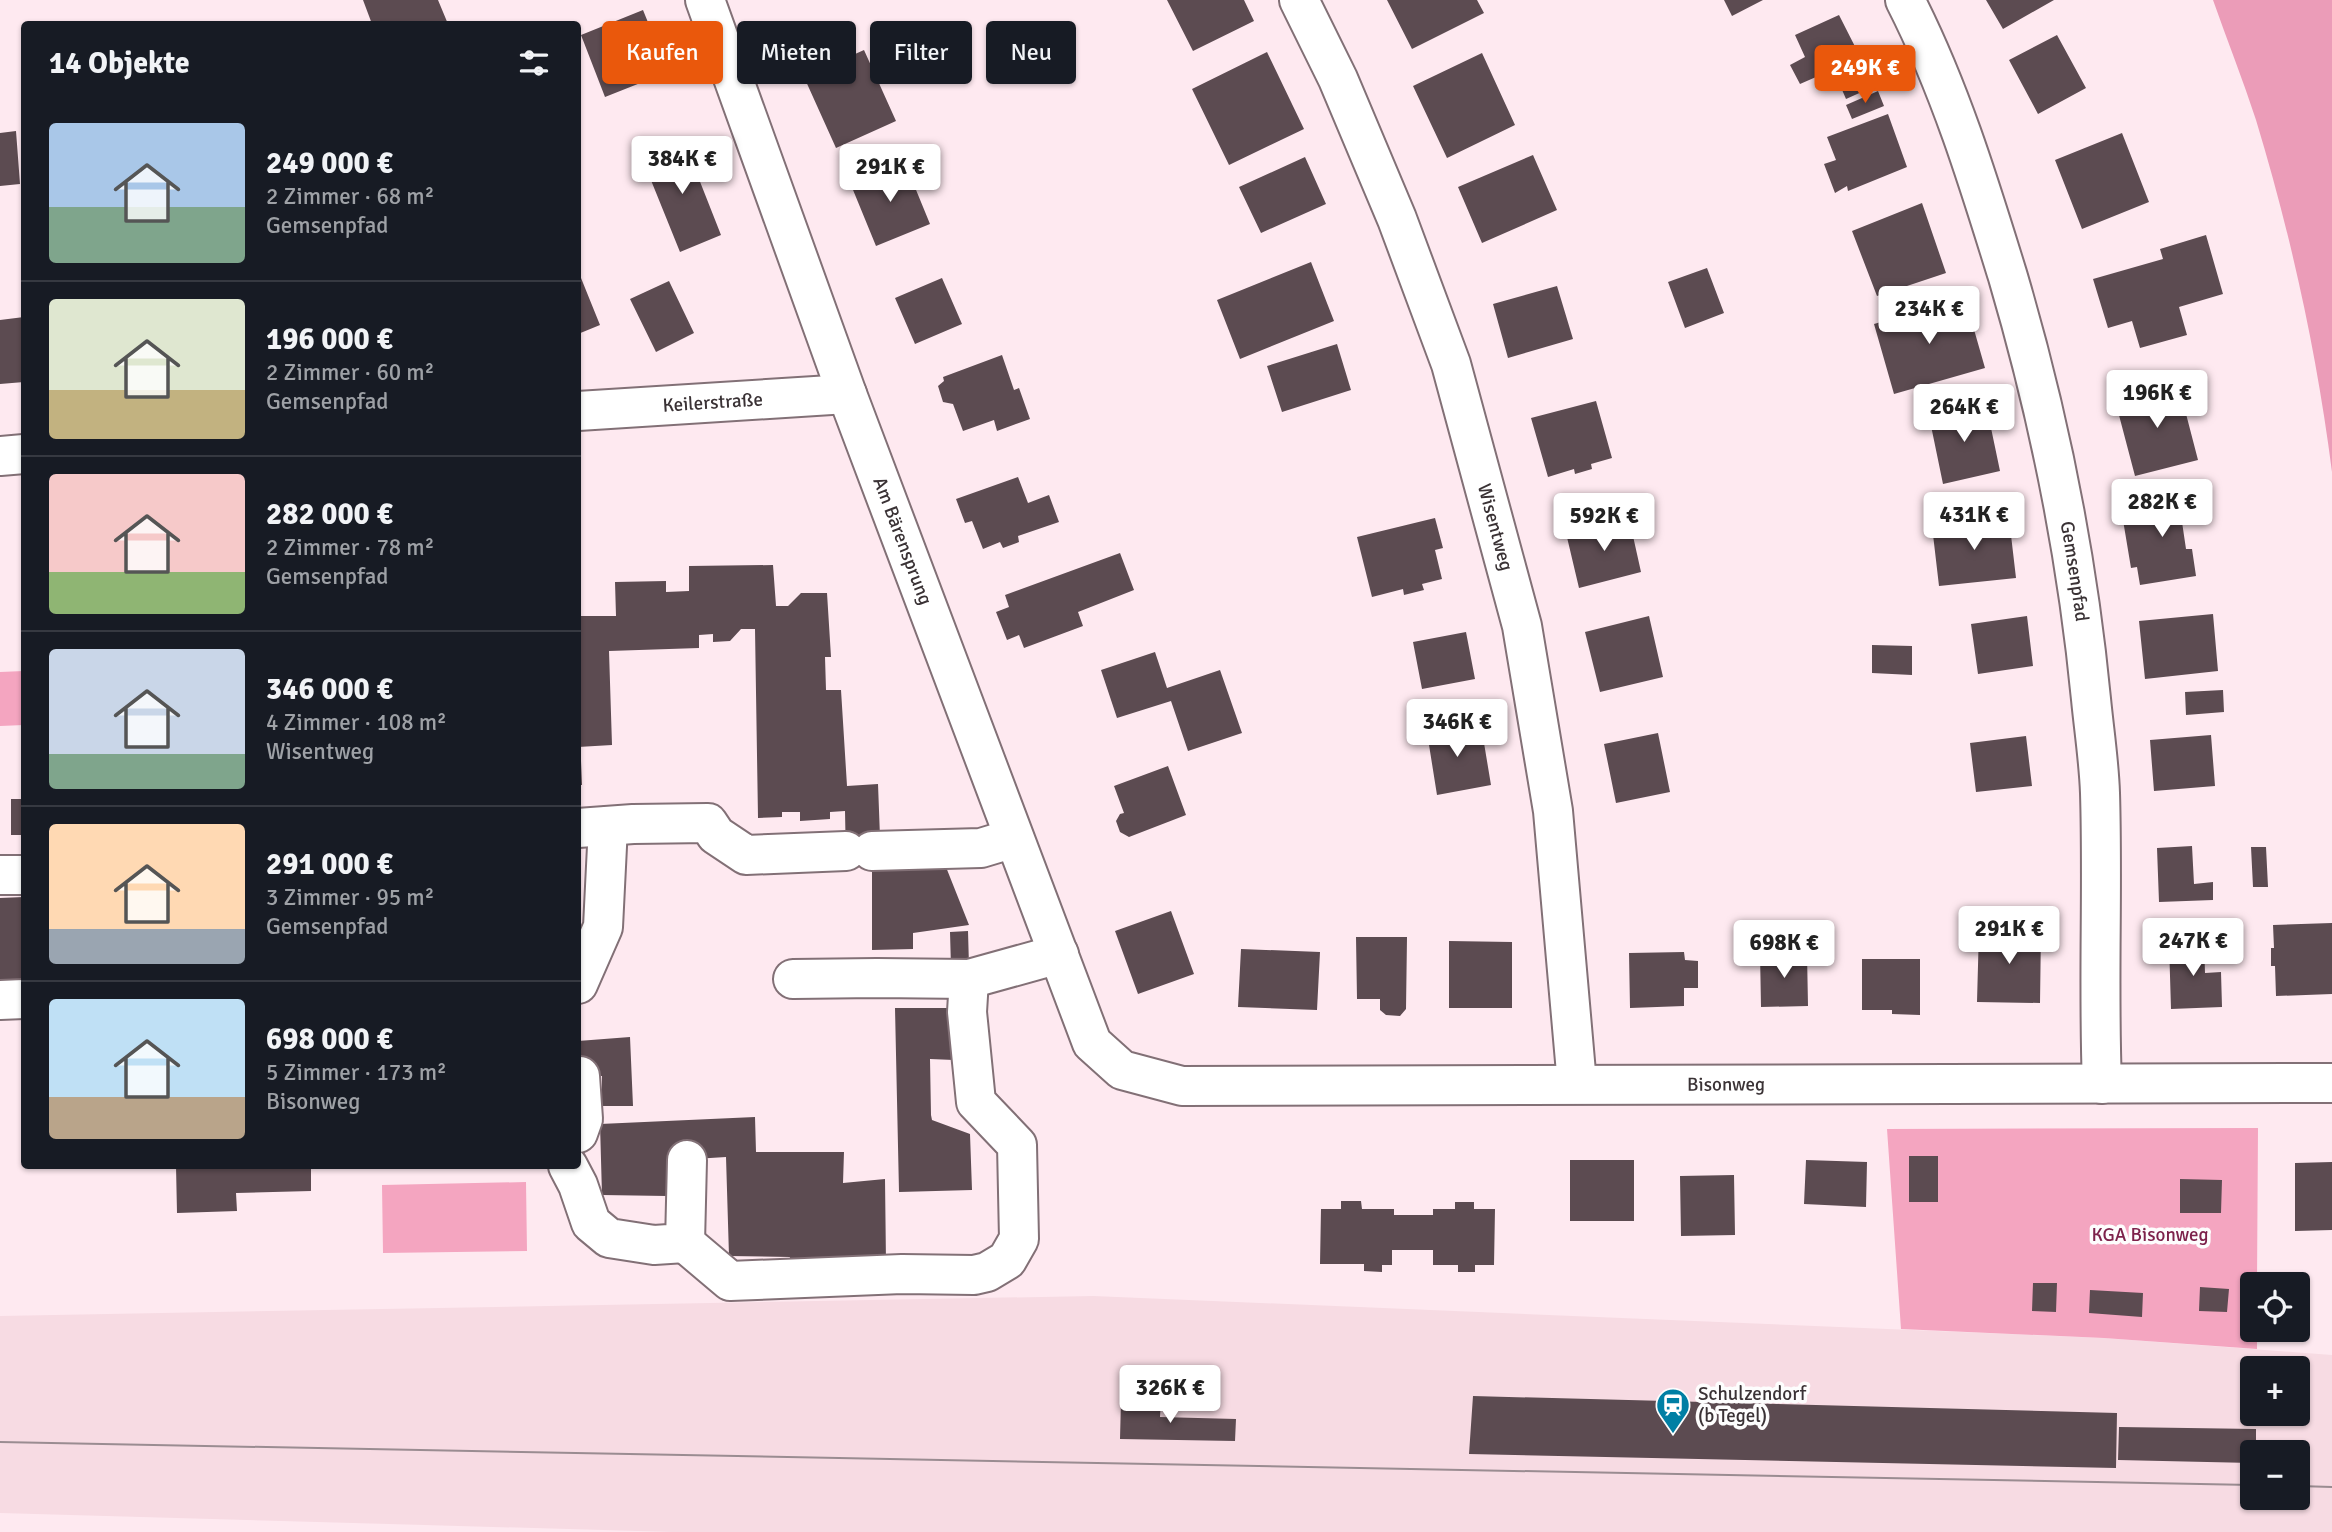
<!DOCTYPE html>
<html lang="de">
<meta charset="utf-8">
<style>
:root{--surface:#171b24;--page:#20242c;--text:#f1f3f6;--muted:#9ea1a6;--line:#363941;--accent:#ea580c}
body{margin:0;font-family:Signika,sans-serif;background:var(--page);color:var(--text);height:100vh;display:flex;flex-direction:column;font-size:26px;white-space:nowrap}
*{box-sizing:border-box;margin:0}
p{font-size:23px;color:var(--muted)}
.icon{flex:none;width:38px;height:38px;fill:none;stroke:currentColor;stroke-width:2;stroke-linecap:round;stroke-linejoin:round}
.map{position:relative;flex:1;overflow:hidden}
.drawer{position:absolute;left:21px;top:21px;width:560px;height:1148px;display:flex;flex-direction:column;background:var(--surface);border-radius:7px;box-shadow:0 2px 5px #0004}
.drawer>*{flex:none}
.guide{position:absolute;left:602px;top:21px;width:665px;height:63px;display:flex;gap:14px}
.controls{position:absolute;left:2240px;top:1272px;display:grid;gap:14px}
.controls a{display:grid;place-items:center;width:70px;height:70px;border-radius:7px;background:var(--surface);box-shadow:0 2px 5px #0004;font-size:35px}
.price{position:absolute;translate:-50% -60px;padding:0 16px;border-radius:7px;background:#fff;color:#222;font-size:23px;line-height:46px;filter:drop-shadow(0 2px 4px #0008)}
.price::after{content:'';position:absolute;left:50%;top:42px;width:21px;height:16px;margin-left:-10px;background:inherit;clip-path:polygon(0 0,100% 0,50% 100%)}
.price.current{background:var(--accent);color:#fff}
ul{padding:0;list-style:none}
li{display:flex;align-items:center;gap:21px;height:175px;padding:0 28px}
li+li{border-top:2px solid var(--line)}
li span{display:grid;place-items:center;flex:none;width:196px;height:140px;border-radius:7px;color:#555}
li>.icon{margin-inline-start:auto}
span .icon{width:84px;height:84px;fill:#fffc;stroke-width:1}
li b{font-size:30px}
h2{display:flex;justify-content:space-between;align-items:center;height:84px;padding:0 28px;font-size:30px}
.tag{padding:0 24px;border-radius:7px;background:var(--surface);box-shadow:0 2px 5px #0004;font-size:24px;line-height:63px}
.tag.current{background:var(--accent);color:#fff}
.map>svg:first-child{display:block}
.built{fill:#f7dbe3;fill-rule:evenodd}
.green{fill:#f4a5c0}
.forest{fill:#eb9cb8}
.building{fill:#5c4b51}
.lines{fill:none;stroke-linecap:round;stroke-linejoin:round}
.minor-casing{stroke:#827076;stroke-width:42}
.minor{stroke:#fff;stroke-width:38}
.tram{stroke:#9a8c91;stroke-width:2}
.labels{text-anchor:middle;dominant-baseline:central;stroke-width:7;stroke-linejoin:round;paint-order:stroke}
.street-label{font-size:19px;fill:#3a3235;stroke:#fdfdfd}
.park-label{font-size:19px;fill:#7d224b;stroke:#fdfdfd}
.poi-label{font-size:19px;fill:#3a3235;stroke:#fdfdfd;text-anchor:start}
</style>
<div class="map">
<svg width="2332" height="1532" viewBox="0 0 2332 1532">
<rect width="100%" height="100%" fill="#fee9f0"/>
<path class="built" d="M1093 1296 2104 1338 2332 1355V1532H673L0 1513V1316ZM2252 1368H2298V1414H2252ZM2252 1452H2298V1498H2252Z"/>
<path class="green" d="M24 671V725L0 726V672Z
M2258 1128 2257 1284H2252V1330H2257V1349L2104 1338 1901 1329 1887 1129Z
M526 1182 527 1251 383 1253 382 1185Z"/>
<path class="forest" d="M2213 0H2332V472C2317 354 2291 235 2256 120 2243 80 2227 40 2213 0Z"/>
<path class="building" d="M363 0H438L448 24H372Z
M1167 0H1244L1254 21 1193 51Z
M1387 0H1477L1484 13 1412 49Z
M1724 0H1763L1732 16Z
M1986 0H2054L2003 29Z
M643 10 668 72 605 97 581 35Z
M1839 15 1875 86 1846 99 1837 78 1820 86 1816 77 1800 84 1790 65 1805 57 1795 35Z
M2057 35 2086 88 2038 114 2009 60Z
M864 50 896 121 836 148 804 77Z
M1267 52 1304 129 1229 165 1192 89Z
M1482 53 1515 125 1447 158 1413 86Z
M1878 91 1884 106 1852 119 1846 105Z
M1888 114 1907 167 1848 191 1847 186 1835 193 1824 164 1836 160 1827 137Z
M16 131 20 184 0 186V133Z
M2122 133 2149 202 2082 229 2055 160Z
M684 141 721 235 680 252 642 158Z
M1533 155 1557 210 1482 243 1458 187Z
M1305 157 1326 204 1261 233 1239 187Z
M905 163 930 224 876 246 851 185Z
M1922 203 1946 273 1877 296 1852 231Z
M2206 235 2223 294 2179 307 2187 335 2140 348 2132 321 2108 328 2093 279 2163 259 2160 249Z
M1311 262 1334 321 1240 359 1217 300Z
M1707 268 1724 313 1685 328 1668 282Z
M581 278 600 325 578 334V279Z
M942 278 962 324 915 344 895 298Z
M669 281 694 333 656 352 630 299Z
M1557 286 1573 339 1508 358 1493 304Z
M1965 298 1985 368 1894 394 1874 324Z
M24 317V382L0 384V320Z
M1337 344 1351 390 1282 412 1267 366Z
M1002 355 1014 390 1019 388 1030 419 997 431 994 420 963 431 953 404 943 402 938 386 944 381 943 377Z
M2178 383 2198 460 2135 476 2115 400Z
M1596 401 1612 458 1591 464 1592 469 1575 474 1574 469 1548 477 1531 418Z
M1986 404 2000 471 1943 484 1929 416Z
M1018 477 1028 503 1049 495 1059 522 1018 536 1019 542 1003 548 1000 542 983 549 972 521 965 523 956 499Z
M2191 488 2196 520 2182 522 2186 549H2192L2196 576 2140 585 2137 567 2131 568 2123 520 2152 515 2148 495Z
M1435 518 1443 548 1435 550 1442 579 1422 584 1424 590 1404 595 1403 589 1372 597 1357 537Z
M1629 518 1641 572 1579 588 1566 533Z
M2009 518 2016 578 1939 586 1932 526Z
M1120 553 1134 590 1078 612 1083 626 1024 648 1019 635 1007 640 996 612 1009 607 1005 595Z
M773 565 776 606H788L801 593H827L831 657H825L826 690H841L847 786 878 784 880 837 846 863 845 811 830 812V819L800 821V812H782V817L758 818 755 629H741L730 641 713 642V634L699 635V648L609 651 612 745 578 747V616H616L615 582 666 581V592L689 591V566Z
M2213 614 2218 671 2145 679 2139 621Z
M1649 616 1663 677 1600 692 1585 632Z
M2027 616 2033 666 1978 674 1971 624Z
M1466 632 1475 679 1422 689 1413 642Z
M1872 645 1912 646V675L1872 673Z
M1155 652 1167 688 1220 670 1242 733 1188 751 1171 701 1117 718 1101 670Z
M2223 690 2224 712 2186 715 2185 692Z
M1453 722 1455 735 1482 731 1491 785 1437 795 1426 726Z
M1658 733 1670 792 1616 803 1604 744Z
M2211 735 2215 786 2154 791 2150 740Z
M2026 736 2032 786 1976 792 1970 743Z
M581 761 582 785H578V762Z
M1168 766 1186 815 1129 837 1120 832 1116 821 1120 814 1124 813 1114 786Z
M11 799H24V835H11Z
M2192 846 2194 884 2213 882V900L2159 902 2157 848Z
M2251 847H2266L2268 887H2253Z
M872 862H944L969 925 913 933V949L872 950Z
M24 897V979L0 980V898Z
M1171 911 1194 974 1138 994 1115 931Z
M2332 923V994L2276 996 2275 966H2271V948H2274L2273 925Z
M1979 929 2041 930 2040 1003 1977 1002Z
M968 931 969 966 951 967 950 932Z
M1356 937H1407L1406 1009 1400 1016 1386 1015 1380 1010V999H1357Z
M1449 941 1512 942V1008H1449Z
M2204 942 2205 973 2221 972 2222 1007 2171 1009 2169 943Z
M1241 949 1320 952 1317 1010 1238 1007Z
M1684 952 1685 960 1698 961V988H1684V1006L1630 1008 1629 953Z
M1760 953H1807L1808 1006 1761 1007Z
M1862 959H1920V1015L1892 1014V1010H1862Z
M895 1008H952L954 1060 930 1059 931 1115 932 1120 970 1134 972 1190 899 1192Z
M630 1037 633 1106H602V1076H578V1041Z
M755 1117 756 1152H844L843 1183 885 1179 886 1264 787 1270 790 1257 729 1256 726 1157 678 1160 667 1196 602 1195 600 1124Z
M1909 1156H1938V1202H1909Z
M1570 1160H1634V1221H1570Z
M1806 1160 1867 1162 1866 1207 1804 1204Z
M2332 1162V1230L2295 1231V1163Z
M176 1166H311V1191L236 1193 237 1211 177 1213Z
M1734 1175 1735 1235 1681 1236 1680 1176Z
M2180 1179 2222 1180 2221 1213H2180Z
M1341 1201H1361L1362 1209H1394V1215H1433V1209H1455V1202H1474V1209H1495L1494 1265H1475V1272H1458V1265H1433V1250H1392V1265H1382V1272L1364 1271V1264H1320L1321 1209H1341Z
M2033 1283H2057L2056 1312 2032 1311Z
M2200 1287 2229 1289 2227 1312 2199 1311Z
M2090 1290 2143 1293 2142 1317 2089 1313Z
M1473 1396 2117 1413 2116 1468 1469 1454Z
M1121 1400 1161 1401 1160 1417 1236 1419 1235 1441 1120 1439Z
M2119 1427 2256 1429V1452H2252V1463L2118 1460Z"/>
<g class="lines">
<g class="minor-casing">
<g id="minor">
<path id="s1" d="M705 0 847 394 1092 1043 1122 1070 1182 1086 2332 1083"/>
<path id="s2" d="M1299 0 1338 79 1397 219 1451 364 1522 626 1553 811 1577 1084"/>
<path id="s3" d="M1905 0C1950 88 1979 183 2008 277 2049 416 2077 554 2091 699 2094 730 2099 762 2100 793 2103 890 2098 987 2102 1084"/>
<path id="s4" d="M578 411 847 394"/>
<path d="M0 456 24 454"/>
<path d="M578 828 633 824 708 823 716 835 746 855 846 851"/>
<path d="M872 851 981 848 1014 838"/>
<path d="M0 875H24"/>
<path d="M793 979 877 978 969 979 1059 954"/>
<path d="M578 984 603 927 608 826"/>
<path d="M0 1000 24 999"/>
<path d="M578 1133 583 1119 580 1076"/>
<path d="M568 1166 578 1185 591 1223 609 1238 654 1245 685 1243 687 1160"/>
<path d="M685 1243 730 1281 902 1274 974 1275 987 1272 1007 1260 1019 1239 1017 1145 976 1102 967 1012 969 979"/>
</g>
</g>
<use href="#minor" class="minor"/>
<path class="tram" d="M0 1442 2252 1485
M2298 1486 2332 1487"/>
</g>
<defs>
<g id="station-pin" transform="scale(1.75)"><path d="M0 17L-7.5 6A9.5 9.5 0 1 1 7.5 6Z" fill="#007fa4" stroke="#fdfdfd"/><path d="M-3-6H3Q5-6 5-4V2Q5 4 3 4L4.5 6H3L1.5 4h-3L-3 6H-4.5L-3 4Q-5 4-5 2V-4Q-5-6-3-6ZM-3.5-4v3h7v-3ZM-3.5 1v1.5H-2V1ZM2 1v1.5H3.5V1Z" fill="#fff"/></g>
</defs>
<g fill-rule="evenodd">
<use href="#station-pin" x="1673" y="1405"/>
</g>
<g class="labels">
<g class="street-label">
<text stroke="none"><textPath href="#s4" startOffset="135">Keilerstraße</textPath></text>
<text stroke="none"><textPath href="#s2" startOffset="564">Wisentweg</textPath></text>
<text stroke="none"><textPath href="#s1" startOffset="576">Am Bärensprung</textPath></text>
<text stroke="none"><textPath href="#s3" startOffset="598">Gemsenpfad</textPath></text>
<text stroke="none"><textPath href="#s1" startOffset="1759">Bisonweg</textPath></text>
</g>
<g class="park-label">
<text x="2150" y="1235">KGA Bisonweg</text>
</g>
<g class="poi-label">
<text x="1698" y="1394">Schulzendorf<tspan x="1698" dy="22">(b Tegel)</tspan></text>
</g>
</g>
</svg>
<div class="controls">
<a><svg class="icon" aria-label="locate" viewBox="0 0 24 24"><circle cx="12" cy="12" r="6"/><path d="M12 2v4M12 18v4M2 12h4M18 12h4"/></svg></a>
<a>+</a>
<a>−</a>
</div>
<b class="price current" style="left:1865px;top:105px">249K €</b>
<b class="price" style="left:682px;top:196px">384K €</b>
<b class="price" style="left:890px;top:204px">291K €</b>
<b class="price" style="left:1929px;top:346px">234K €</b>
<b class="price" style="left:2157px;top:430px">196K €</b>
<b class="price" style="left:1964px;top:444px">264K €</b>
<b class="price" style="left:2162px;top:539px">282K €</b>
<b class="price" style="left:1974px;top:552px">431K €</b>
<b class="price" style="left:1604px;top:553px">592K €</b>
<b class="price" style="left:1457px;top:759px">346K €</b>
<b class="price" style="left:2009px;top:966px">291K €</b>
<b class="price" style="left:2193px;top:978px">247K €</b>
<b class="price" style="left:1784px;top:980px">698K €</b>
<b class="price" style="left:1170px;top:1425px">326K €</b>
<div class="guide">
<a class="tag current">Kaufen</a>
<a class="tag">Mieten</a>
<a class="tag">Filter</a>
<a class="tag">Neu</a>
</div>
<section class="drawer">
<h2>14 Objekte<svg class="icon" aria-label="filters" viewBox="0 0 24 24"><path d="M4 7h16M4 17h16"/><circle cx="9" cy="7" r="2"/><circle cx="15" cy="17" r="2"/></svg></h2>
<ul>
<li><span style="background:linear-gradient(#a9c7e8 60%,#7fa58c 0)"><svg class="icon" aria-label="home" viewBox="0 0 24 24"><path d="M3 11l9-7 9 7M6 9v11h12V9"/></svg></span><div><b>249 000 €</b><p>2 Zimmer · 68 m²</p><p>Gemsenpfad</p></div></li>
<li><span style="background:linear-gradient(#dfe7d0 65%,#c2b280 0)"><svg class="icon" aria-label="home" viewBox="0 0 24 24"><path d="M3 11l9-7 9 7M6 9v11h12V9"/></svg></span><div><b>196 000 €</b><p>2 Zimmer · 60 m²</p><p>Gemsenpfad</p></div></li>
<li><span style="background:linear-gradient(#f6c9c9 70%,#8fb573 0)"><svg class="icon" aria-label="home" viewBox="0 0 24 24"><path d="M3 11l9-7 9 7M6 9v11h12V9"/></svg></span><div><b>282 000 €</b><p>2 Zimmer · 78 m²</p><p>Gemsenpfad</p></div></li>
<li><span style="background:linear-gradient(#c9d6e8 75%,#7fa58c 0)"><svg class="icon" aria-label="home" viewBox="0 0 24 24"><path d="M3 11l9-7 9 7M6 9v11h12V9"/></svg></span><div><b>346 000 €</b><p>4 Zimmer · 108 m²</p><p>Wisentweg</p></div></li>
<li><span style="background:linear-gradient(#ffd9b3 75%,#9aa5b1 0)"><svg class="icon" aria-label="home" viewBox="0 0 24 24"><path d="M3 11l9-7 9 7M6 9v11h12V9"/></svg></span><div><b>291 000 €</b><p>3 Zimmer · 95 m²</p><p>Gemsenpfad</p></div></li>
<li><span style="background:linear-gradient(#bfe0f5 70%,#b9a48a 0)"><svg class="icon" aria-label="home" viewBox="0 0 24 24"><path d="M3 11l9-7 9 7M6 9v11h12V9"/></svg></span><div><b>698 000 €</b><p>5 Zimmer · 173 m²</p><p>Bisonweg</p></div></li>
</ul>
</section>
</div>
